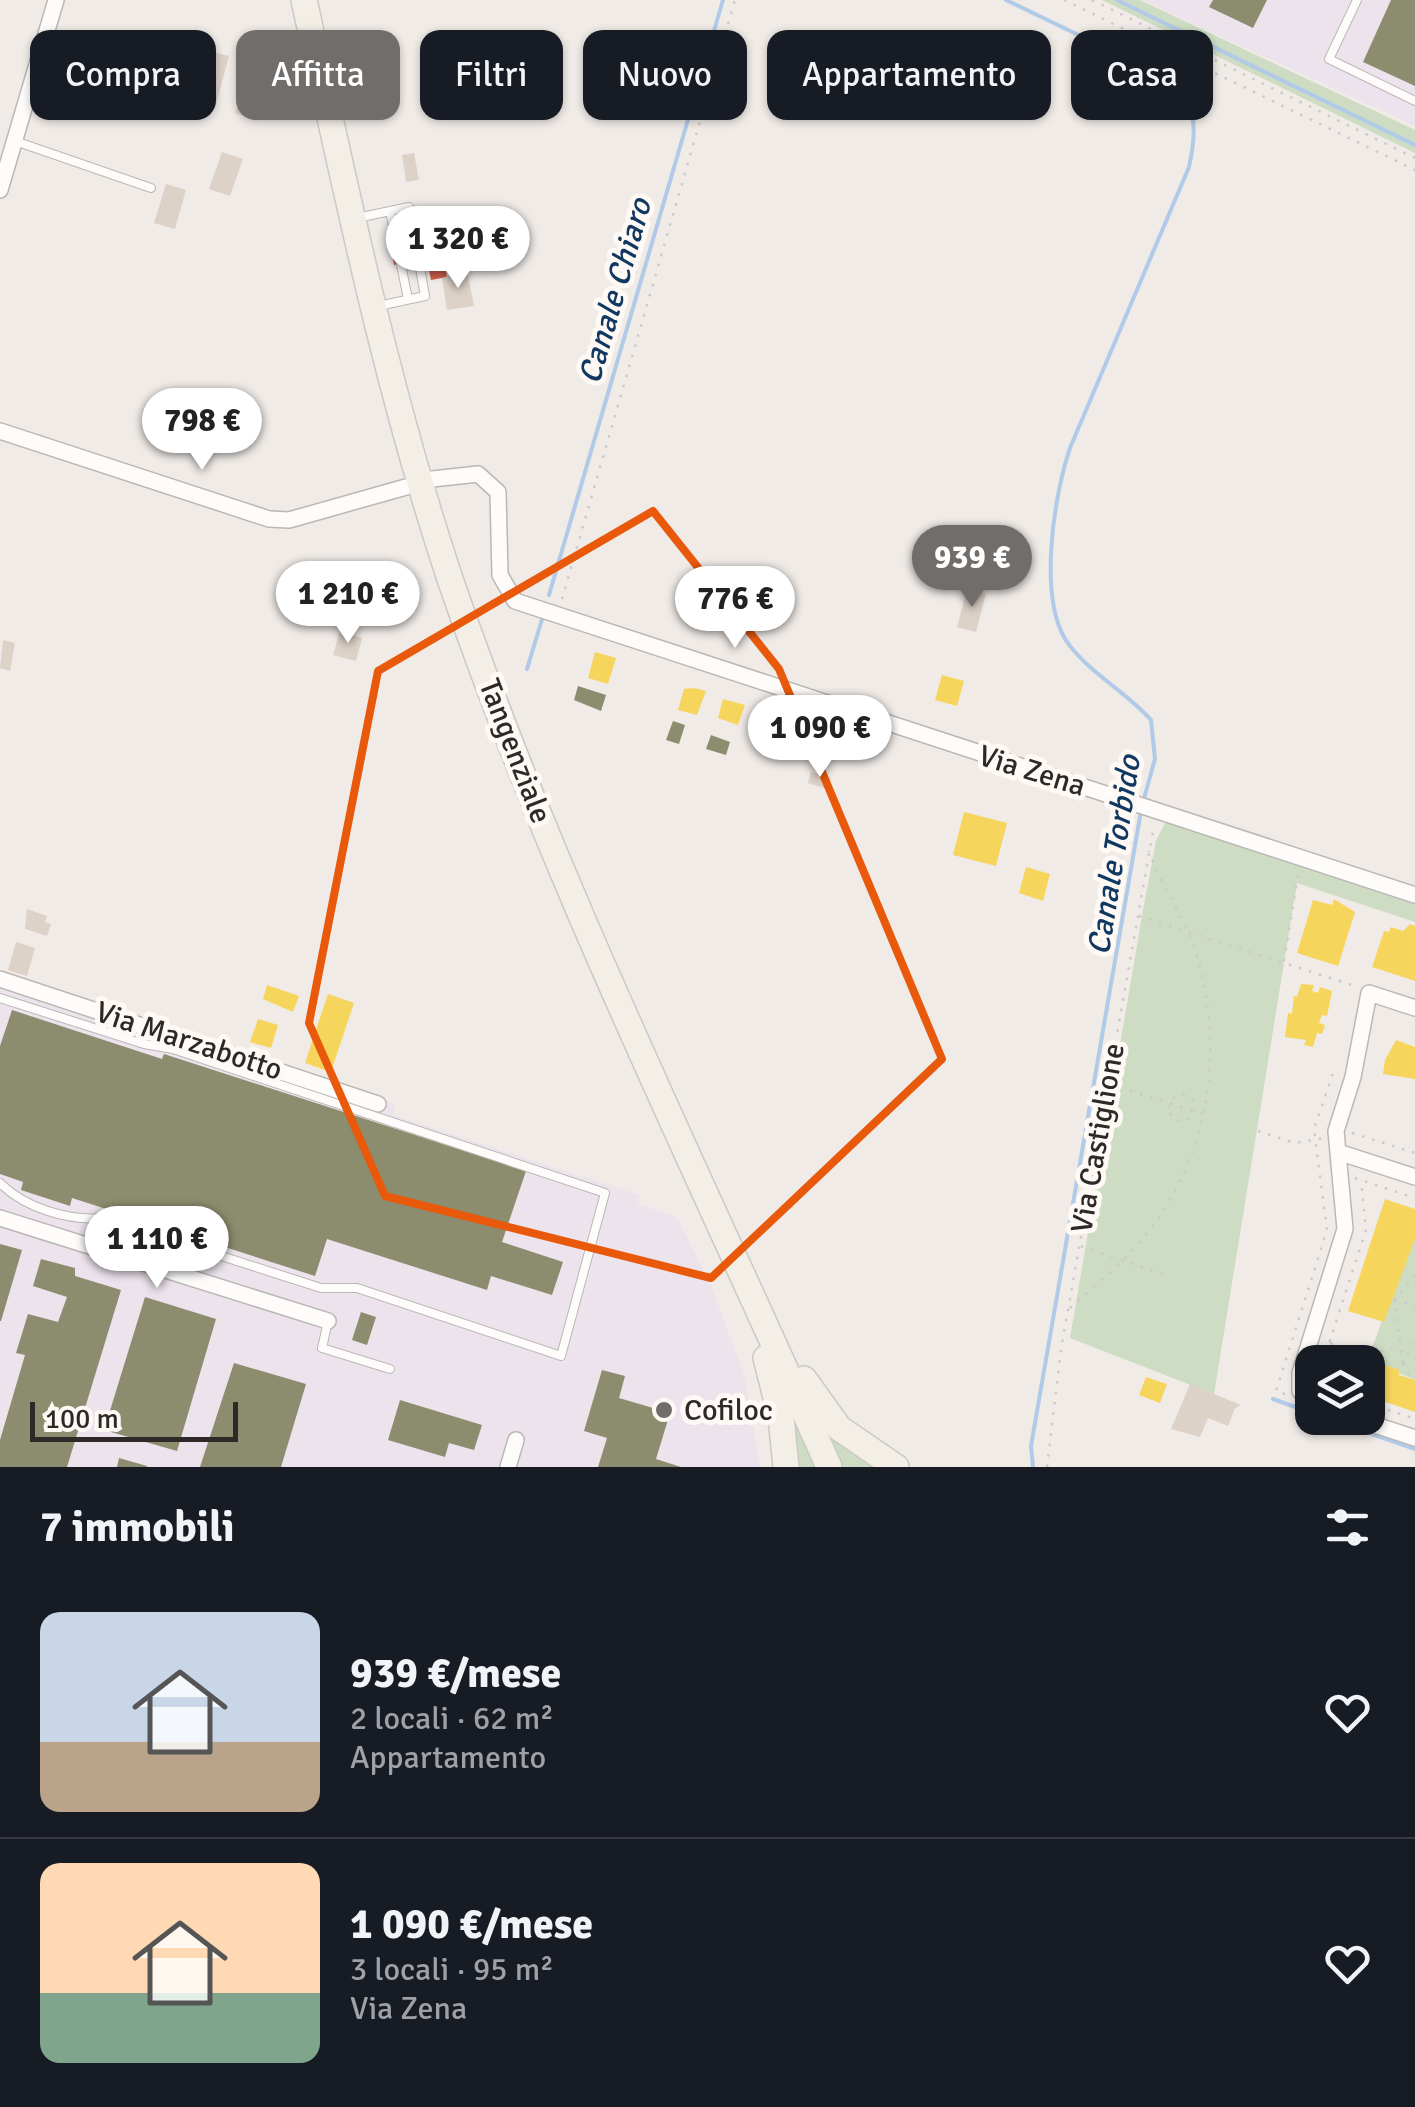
<!DOCTYPE html>
<html lang="it">
<meta charset="utf-8">
<style>
:root{--surface:#171b24;--page:#242831;--text:#f1f3f6;--muted:#9ea1a6;--line:#363941;--accent:#716d6a}
body{margin:0;font-family:Signika,sans-serif;background:var(--page);color:var(--text);height:100vh;display:flex;flex-direction:column;font-size:38px;white-space:nowrap}
*{box-sizing:border-box;margin:0}
p{font-size:32px;color:var(--muted)}
.icon{flex:none;width:55px;height:55px;fill:none;stroke:currentColor;stroke-width:2;stroke-linecap:round;stroke-linejoin:round}
.map{position:relative;height:1467px;overflow:hidden}
.panel{display:flex;flex-direction:column;background:var(--surface);flex:1}
.panel>*{flex:none}
.hud{position:absolute;left:30px;top:30px;width:1355px;height:90px;display:flex;gap:20px}
.buttons{position:absolute;left:1295px;top:1345px;display:grid;gap:20px}
.buttons a{display:grid;place-items:center;width:90px;height:90px;border-radius:20px;background:var(--surface);box-shadow:0 2px 8px #0004;font-size:50px}
.scale{position:absolute;left:30px;bottom:25px;width:208px;box-sizing:border-box;padding-left:10px;border:5px solid #2d2927;border-top:0;font-size:28px;line-height:35px;white-space:nowrap;color:#2d2927;-webkit-text-stroke:8px #fef9f4;paint-order:stroke}
.price{position:absolute;translate:-50% -85px;padding:0 22px;border-radius:35px;background:#fff;color:#222;font-size:32px;line-height:65px;filter:drop-shadow(0 2px 5px #0008)}
.price::after{content:'';position:absolute;left:50%;top:60px;width:30px;height:22px;margin-left:-15px;background:inherit;clip-path:polygon(0 0,100% 0,50% 100%)}
.price.active{background:var(--accent);color:#fff}
ul{padding:0;list-style:none}
li{display:flex;align-items:center;gap:30px;height:250px;padding:0 40px}
li+li{border-top:2px solid var(--line)}
li span{display:grid;place-items:center;flex:none;width:280px;height:200px;border-radius:20px;color:#555}
li>.icon{margin-inline-start:auto}
span .icon{width:120px;height:120px;fill:#fffc;stroke-width:1}
li b{font-size:42px}
h2{display:flex;justify-content:space-between;align-items:center;height:120px;padding:0 40px;font-size:42px}
.tag{padding:0 35px;border-radius:20px;background:var(--surface);box-shadow:0 2px 8px #0004;font-size:35px;line-height:90px}
.tag.active{background:var(--accent);color:#fff}
.map>svg:first-child{display:block}
.industrial{fill:#ece3ed}
.green{fill:#cddcc3}
.homes{fill:#f6d55c}
.shops{fill:#d6604d}
.industry{fill:#8c8c6e}
.lines{fill:none;stroke-linecap:round;stroke-linejoin:round}
.stream{stroke:#b1cae8;stroke-width:4}
.building{fill:#ddd2c8}
.lane-casing{stroke:#bbb7b4;stroke-width:10}
.street-casing{stroke:#bbb7b4;stroke-width:18}
.primary-casing{stroke:#cbc9c7;stroke-width:28}
.path{stroke:#cccac9;stroke-width:2.5;stroke-dasharray:2.5 8;stroke-linecap:butt}
.lane{stroke:#fdfcfb;stroke-width:8}
.street{stroke:#fdfcfb;stroke-width:15}
.primary{stroke:#f3eee6;stroke-width:25}
.marked{fill:none;stroke:#e8590c;stroke-width:8;stroke-linejoin:round}
.poi-dot{fill:#716d6a;stroke:#fef9f4;stroke-width:4}
.labels{text-anchor:middle;dominant-baseline:central;stroke-width:10;stroke-linejoin:round;paint-order:stroke}
.street-label{font-size:30px;fill:#2d2927;stroke:#fef9f4}
.poi-label{font-size:30px;fill:#2d2927;stroke:#fef9f4;text-anchor:start}
.water-label{font-size:32px;font-style:italic;fill:#103861;stroke:#fef9f4}
</style>
<div class="map">
<svg width="1415" height="1467" viewBox="0 0 1415 1467">
<rect width="100%" height="100%" fill="#f0ebe7"/>
<path class="industrial" d="M1142 0H1415V126Z
M0 974 396 1105 393 1115 640 1195 638 1204 677 1217 710 1283 745 1377 760 1467H0Z"/>
<path class="green" d="M1102 0H1140L1415 130V153Z
M1166 821 1415 898V922L1297 883 1214 1394 1070 1338 1143 910 1156 841Z
M1412 1238 1415 1239V1380L1368 1359Z
M791 1413 816 1467H793Z
M822 1423 879 1467H841Z"/>
<path class="homes" d="M595 652 616 658 608 684 588 678Z
M942 675 964 681 957 706 935 700Z
M694 688 706 691 697 715 678 710 684 689Z
M723 699 745 705 738 725 718 718Z
M822 728 843 735 836 760 814 754Z
M964 812 1007 823 996 866 953 855Z
M1026 867 1050 874 1043 901 1019 893Z
M1334 899 1355 912 1338 966 1297 953 1313 900 1332 905Z
M1410 924 1415 926V981L1372 967 1384 931 1389 932 1391 927 1403 931Z
M1301 984 1314 985 1312 991 1318 993 1320 987 1332 991 1327 1016 1322 1015 1319 1023 1325 1025 1322 1034 1317 1033 1313 1047 1304 1045 1306 1040 1285 1037 1288 1013 1292 1014 1294 996 1297 997Z
M267 985 299 996 293 1012 263 999Z
M328 994 354 1003 331 1072 305 1063Z
M258 1019 278 1025 271 1048 250 1042Z
M1396 1040 1415 1047V1079L1383 1074 1385 1060Z
M1385 1199 1415 1209V1239L1384 1322 1348 1311Z
M1344 1352 1400 1370 1399 1375 1415 1380V1412L1368 1396V1362H1341Z
M1146 1377 1167 1384 1160 1403 1139 1395Z"/>
<path class="shops" d="M436 211 447 277 431 280 427 260 394 265 390 241 422 236 418 214Z"/>
<path class="industry" d="M1213 0H1267L1253 28 1209 7Z
M1391 0H1415V86L1363 62Z
M578 686 606 695 601 711 574 700Z
M673 721 685 725 679 744 666 740Z
M711 735 730 742 726 755 706 749Z
M12 1010 162 1059 164 1054 526 1171 502 1242 563 1262 552 1295 491 1276 487 1290 327 1239 315 1276 72 1198 70 1206 21 1190 23 1182 0 1174V1046Z
M0 1244 22 1250 1 1321H0Z
M41 1259 75 1268V1276L121 1290 67 1467H0V1440L25 1355 16 1353 28 1314 58 1322 67 1297 33 1286Z
M145 1297 216 1319 177 1451 104 1430Z
M361 1312 376 1317 367 1345 352 1340Z
M234 1363 306 1384 281 1467H200Z
M602 1370 625 1376 619 1398 670 1413 656 1459 681 1467H598L607 1438 584 1431Z
M400 1400 482 1425 474 1450 449 1443 445 1457 388 1440Z
M119 1458 147 1466V1467H117Z"/>
<g class="lines">
<path class="stream" d="M1006 0 1163 76C1197 103 1198 126 1189 167L1070 448C1054 495 1036 604 1070 646 1092 674 1127 693 1151 720L1155 759 1143 802
M1117 0 1415 145
M549 595 723 0
M527 669 543 616
M1273 1399 1312 1413
M1326 1418 1415 1449
M1033 1467 1031 1446 1141 811"/>
</g>
<path class="building" d="M207 50 229 56 215 108 192 102Z
M240 99 254 104 250 118 235 113Z
M222 152 243 159 230 196 209 189Z
M414 153 419 180 406 182 402 155Z
M166 184 186 190 175 229 154 223Z
M467 271 474 306 447 310 442 278Z
M967 589 986 594 976 632 957 627Z
M360 597 380 603 375 621 355 615Z
M340 631 362 638 356 661 333 655Z
M3 640 15 643 10 671 0 668Z
M811 772 831 778 828 789 808 783Z
M27 909 47 916 45 922 51 924 47 936 25 929Z
M16 942 35 948 27 976 8 970Z
M1190 1384 1241 1405 1235 1408 1228 1426 1208 1418 1200 1437 1171 1429Z"/>
<g class="lines">
<g class="lane-casing">
<path id="lane" d="M1357 0 1329 59 1415 101
M15 141 151 188
M390 211 408 299
M357 218 409 207 425 296 378 306
M0 998 144 1044 173 1049 605 1193 561 1356 357 1288H321L103 1218C68 1221 25 1208 0 1183
M328 1321 322 1348 390 1369"/>
</g>
<g class="street-casing">
<path id="street" d="M0 190 56 0
M0 431 269 519 289 520 406 487
M432 479 478 474 498 492 500 575 515 601 1415 895
M0 979 378 1104
M1338 1152 1415 1177
M0 1218 328 1321
M1312 1404 1300 1391V1373L1345 1229 1336 1131 1353 1077 1369 993 1415 1008
M1354 1418 1415 1438
M508 1467 516 1440"/>
</g>
<g class="primary-casing">
<path id="primary" d="M304 0C347 194 387 390 450 579 554 883 699 1173 829 1467
M766 1358 781 1417 786 1467
M804 1379 839 1428 896 1467"/>
</g>
<path class="path" d="M1064 0 1415 170
M1092 0 1415 158
M562 599 735 0
M1139 916 1355 986
M1284 961 1298 875
M1110 1084 1202 1114
M1169 1108a13 13 0 1 1 26 0a13 13 0 1 1-26 0Z
M1258 1131 1295 1143 1324 1138
M1352 1133 1415 1153
M1355 1178 1415 1198
M1081 1246 1168 1276
M1415 1274 1394 1300 1403 1362 1415 1340
M1394 1300 1415 1306
M1070 1308C1098 1283 1129 1258 1152 1227 1210 1150 1224 1047 1197 956 1186 918 1161 887 1149 851
M1330 1343 1364 1355 1399 1347
M1323 1362 1366 1230 1361 1180
M1403 1363 1411 1379
M1285 1394 1276 1391 1327 1230 1314 1129 1334 1070 1338 1071
M1368 1403 1415 1419
M1047 1467 1061 1349 1154 826"/>
<use href="#lane" class="lane"/>
<use href="#street" class="street"/>
<use href="#primary" class="primary"/>
</g>
<path class="marked" d="M653 511 779 669 942 1059 711 1278 385 1196 309 1023 378 671Z"/>
<circle class="poi-dot" cx="664" cy="1410" r="10"/>
<g class="labels">
<g class="street-label">
<text transform="translate(515 751) rotate(69)">Tangenziale</text>
<text transform="translate(1032 771) rotate(17)">Via Zena</text>
<text transform="translate(189 1041) rotate(18)">Via Marzabotto</text>
<text transform="translate(1098 1138) rotate(-80)">Via Castiglione</text>
</g>
<g class="poi-label">
<text x="684" y="1410">Cofiloc</text>
</g>
<g class="water-label">
<text transform="translate(615 291) rotate(-74)">Canale Chiaro</text>
<text transform="translate(1114 855) rotate(-81)">Canale Torbido</text>
</g>
</g>
</svg>
<div class="buttons">
<a><svg class="icon" aria-label="layers" viewBox="0 0 24 24"><path d="M12 4l9 5-9 5-9-5zM3 14l9 5 9-5"/></svg></a>
</div>
<div class="scale">100 m</div>
<b class="price" style="left:458px;top:291px">1 320 €</b>
<b class="price" style="left:202px;top:473px">798 €</b>
<b class="price active" style="left:972px;top:610px">939 €</b>
<b class="price" style="left:348px;top:646px">1 210 €</b>
<b class="price" style="left:735px;top:651px">776 €</b>
<b class="price" style="left:820px;top:780px">1 090 €</b>
<b class="price" style="left:157px;top:1291px">1 110 €</b>
<div class="hud">
<a class="tag">Compra</a>
<a class="tag active">Affitta</a>
<a class="tag">Filtri</a>
<a class="tag">Nuovo</a>
<a class="tag">Appartamento</a>
<a class="tag">Casa</a>
</div>
</div>
<section class="panel">
<h2>7 immobili<svg class="icon" aria-label="filters" viewBox="0 0 24 24"><path d="M4 7h16M4 17h16"/><circle cx="9" cy="7" r="2"/><circle cx="15" cy="17" r="2"/></svg></h2>
<ul>
<li><span style="background:linear-gradient(#c9d6e8 65%,#b9a48a 0)"><svg class="icon" aria-label="home" viewBox="0 0 24 24"><path d="M3 11l9-7 9 7M6 9v11h12V9"/></svg></span><div><b>939 €/mese</b><p>2 locali · 62 m²</p><p>Appartamento</p></div><svg class="icon" aria-label="heart" viewBox="0 0 24 24"><path d="M12 20l-8-8c-3-5 5-10 8-4 3-6 11-1 8 4z"/></svg></li>
<li><span style="background:linear-gradient(#ffd9b3 65%,#7fa58c 0)"><svg class="icon" aria-label="home" viewBox="0 0 24 24"><path d="M3 11l9-7 9 7M6 9v11h12V9"/></svg></span><div><b>1 090 €/mese</b><p>3 locali · 95 m²</p><p>Via Zena</p></div><svg class="icon" aria-label="heart" viewBox="0 0 24 24"><path d="M12 20l-8-8c-3-5 5-10 8-4 3-6 11-1 8 4z"/></svg></li>
</ul>
</section>
